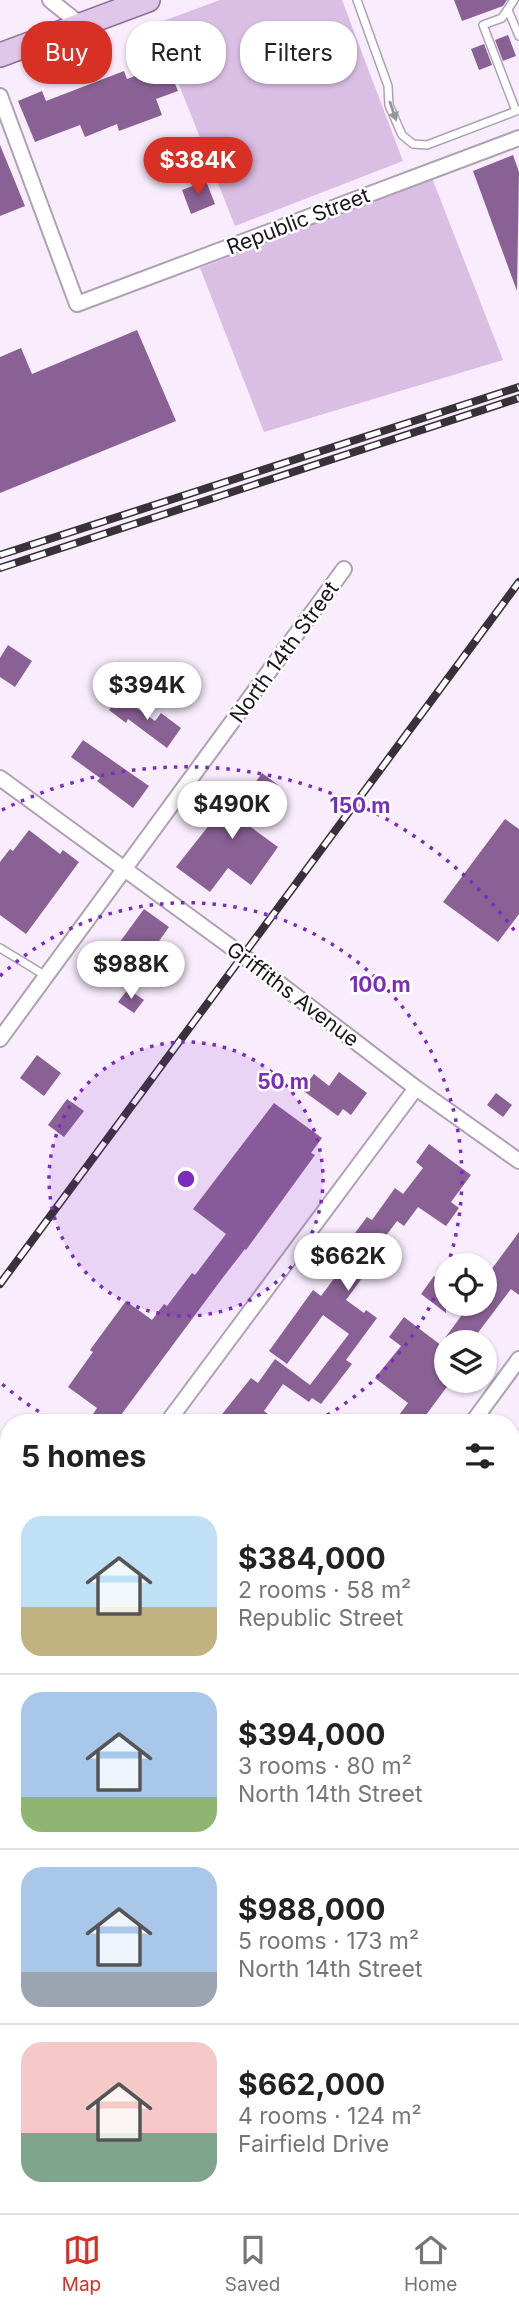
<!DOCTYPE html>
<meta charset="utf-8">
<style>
:root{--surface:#fff;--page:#f6f6f6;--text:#222;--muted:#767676;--line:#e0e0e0;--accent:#d93025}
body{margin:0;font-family:Inter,sans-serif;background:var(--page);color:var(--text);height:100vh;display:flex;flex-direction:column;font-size:26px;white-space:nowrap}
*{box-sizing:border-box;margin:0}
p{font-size:23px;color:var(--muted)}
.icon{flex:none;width:38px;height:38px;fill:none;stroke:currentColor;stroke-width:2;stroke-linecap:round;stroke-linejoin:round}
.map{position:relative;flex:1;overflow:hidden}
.drawer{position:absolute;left:0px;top:1414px;width:520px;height:800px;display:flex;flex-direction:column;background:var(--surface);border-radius:28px 28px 0 0;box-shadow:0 2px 5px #0004}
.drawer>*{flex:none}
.guide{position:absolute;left:21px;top:21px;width:478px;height:63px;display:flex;gap:14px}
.tools{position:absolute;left:434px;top:1253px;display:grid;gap:14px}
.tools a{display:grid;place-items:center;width:63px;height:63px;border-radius:50%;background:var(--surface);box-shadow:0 2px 5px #0004;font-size:35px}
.price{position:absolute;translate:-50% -60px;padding:0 16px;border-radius:24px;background:#fff;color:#222;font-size:23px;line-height:46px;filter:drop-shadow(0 2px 4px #0008)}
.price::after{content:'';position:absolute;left:50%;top:42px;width:21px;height:16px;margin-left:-10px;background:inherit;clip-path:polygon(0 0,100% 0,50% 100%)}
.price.current{background:var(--accent);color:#fff}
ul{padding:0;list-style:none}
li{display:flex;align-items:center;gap:21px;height:175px;padding:0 21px}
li+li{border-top:2px solid var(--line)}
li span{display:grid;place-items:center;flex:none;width:196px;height:140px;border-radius:21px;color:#555}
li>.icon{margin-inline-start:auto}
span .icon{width:84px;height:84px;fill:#fffc;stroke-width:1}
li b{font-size:30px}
h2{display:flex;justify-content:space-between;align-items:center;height:84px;padding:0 21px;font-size:30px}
.chip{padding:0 24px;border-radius:28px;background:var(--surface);box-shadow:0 2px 5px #0004;font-size:24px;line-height:63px}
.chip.current{background:var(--accent);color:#fff}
.menu{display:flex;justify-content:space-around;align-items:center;height:98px;border-top:2px solid var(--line);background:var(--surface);font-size:19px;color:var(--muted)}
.menu a{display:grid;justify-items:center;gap:4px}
.menu .current{color:var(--accent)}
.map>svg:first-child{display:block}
.green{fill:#dbbee4}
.building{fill:#896195}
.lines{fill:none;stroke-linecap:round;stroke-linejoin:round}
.lane-casing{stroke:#afa1b4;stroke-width:10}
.street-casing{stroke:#afa1b4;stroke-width:18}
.primary-casing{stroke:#8d6f96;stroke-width:26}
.lane{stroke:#fff;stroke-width:7}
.street{stroke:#fff;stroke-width:14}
.primary{stroke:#e0c6e8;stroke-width:23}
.rail-casing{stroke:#383139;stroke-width:8}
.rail{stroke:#fff;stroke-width:5;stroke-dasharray:16;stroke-linecap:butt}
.oneway{fill:#989598}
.ring{fill:none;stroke:#7b2cbf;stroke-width:3.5;stroke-dasharray:3.5 7}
.labels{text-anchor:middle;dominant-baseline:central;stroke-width:5;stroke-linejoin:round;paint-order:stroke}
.street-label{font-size:21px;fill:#1a141b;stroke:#fff}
.centre{fill:#7b2cbf;stroke:#fff;stroke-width:3.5}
.ring-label{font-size:21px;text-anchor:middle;font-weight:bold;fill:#7b2cbf;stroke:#fff;stroke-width:5;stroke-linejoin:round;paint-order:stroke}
</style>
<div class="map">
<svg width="519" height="2213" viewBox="0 0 519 2213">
<rect width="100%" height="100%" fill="#f9ecfd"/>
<path class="green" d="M220 0H342L403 161 235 226 155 24Z
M432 178 503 360 264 432 200 268Z
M519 1571V1793L511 1787V1582Z"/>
<path class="building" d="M454 0H507L503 6 462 21Z
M508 35 516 56 503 61 495 40Z
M484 44 492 65 479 70 471 49Z
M167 64 178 91 156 99 162 115 119 131 117 124 85 137 80 125 35 142 18 101 42 91 46 101 124 71 127 79Z
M0 145 25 206 0 216Z
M513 155 519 172 517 291 473 171Z
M206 181 215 204 191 214 182 190Z
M137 330 176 421 0 493V357L21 348 32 374Z
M8 645 32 661 15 687 0 677V658Z
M120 696 155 721 161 713 181 728 167 748 128 719 126 723 109 710Z
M83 740 149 786 133 808 97 781 100 778 71 757Z
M262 773 278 785 248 825 278 847 251 885 228 868 210 892 176 867 233 795 242 801Z
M505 819 519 829V914L498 942 443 902Z
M29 830 60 854 63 850 79 862 26 934 0 915V862L10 849 13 851Z
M144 909 169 927 154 948 148 944 119 983 100 969Z
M128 989 144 1000 134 1013 118 1002Z
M37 1055 61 1073 44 1096 20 1078Z
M339 1072 367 1093 351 1115 343 1109 338 1116 302 1090 314 1074 329 1086Z
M496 1093 512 1105 503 1117 487 1105Z
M67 1099 84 1111 64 1137 48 1125Z
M274 1103 322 1138 311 1153 315 1155 246 1250 245 1249 221 1280 115 1423H87L97 1408 68 1387 93 1352 90 1350 126 1301 152 1320 164 1304 167 1306 192 1273 195 1275 226 1234 193 1209Z
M429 1144 471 1175 451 1202 459 1208 446 1226 418 1207 404 1226 397 1221 363 1266 368 1270 346 1300 364 1313 366 1310 377 1318 346 1360 352 1364 321 1404 312 1398 309 1402 283 1384 264 1411 280 1423H215L251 1378 258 1383 275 1359 310 1385 349 1334 323 1315 287 1364 269 1351 313 1290 321 1296 357 1248 349 1241 367 1217 372 1220 395 1188 403 1194 423 1168 416 1162Z
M519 1232V1295L511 1289 471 1342H442L470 1304H485V1278Z
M434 1276 446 1285V1313L421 1294Z
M404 1317 446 1349V1382L449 1384 420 1423H393L408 1403 375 1378 401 1346 389 1337Z"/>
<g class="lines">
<g class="lane-casing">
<path id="lane" d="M357 0 388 86 389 105 402 135 413 144 427 145 519 110
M514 0 502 18 483 25 516 111
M508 10 519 36
M0 948 46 976"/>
</g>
<g class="street-casing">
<path id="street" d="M50 0 81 25
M0 96 77 304 519 138
M0 778 242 955 416 1088 519 1161
M0 1039 344 569
M167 1423 416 1088
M472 1423 519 1359
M0 1649 9 1637
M0 1804 9 1811
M511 1924 519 1929
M0 2063 9 2051
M176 2213 182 2205
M431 2213 434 2205"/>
</g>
<g class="primary-casing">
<path id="primary" d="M0 55 148 0"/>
</g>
<use href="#lane" class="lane"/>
<use href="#street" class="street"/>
<use href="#primary" class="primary"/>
<g class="rail-casing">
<path id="rail" d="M0 555 519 387
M0 568 519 398
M0 1284 519 582"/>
</g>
<use href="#rail" class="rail"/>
</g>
<defs><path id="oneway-solid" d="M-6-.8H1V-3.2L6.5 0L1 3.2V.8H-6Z" transform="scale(1.75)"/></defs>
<use class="oneway" href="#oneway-solid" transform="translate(393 111) rotate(71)"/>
<circle cx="186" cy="1179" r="137" fill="#7b2cbf" fill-opacity=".12"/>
<g class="ring">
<circle cx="186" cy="1179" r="137"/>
<path d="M446 1269A275 275 0 0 1 315 1422M57 1422A275 275 0 0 1 0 1382M0 976A275 275 0 0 1 448 1264"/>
<path d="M2 810A412 412 0 0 1 517 934"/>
</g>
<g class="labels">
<g class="street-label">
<text transform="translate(298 221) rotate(-21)">Republic Street</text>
<text transform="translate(284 652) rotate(-54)">North 14th Street</text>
<text transform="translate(293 994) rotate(37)">Griffiths Avenue</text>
</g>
</g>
<circle cx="186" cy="1179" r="10" class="centre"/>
<g class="ring-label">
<text x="360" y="813">150 m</text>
<text x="380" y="992">100 m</text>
<text x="283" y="1089">50 m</text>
</g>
</svg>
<div class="tools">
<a><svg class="icon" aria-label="locate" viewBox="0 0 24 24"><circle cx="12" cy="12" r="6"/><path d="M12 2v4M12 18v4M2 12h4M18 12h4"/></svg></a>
<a><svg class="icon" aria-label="layers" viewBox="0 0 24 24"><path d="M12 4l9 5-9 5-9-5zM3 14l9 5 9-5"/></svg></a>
</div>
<b class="price current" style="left:198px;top:197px">$384K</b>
<b class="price" style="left:147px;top:722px">$394K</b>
<b class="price" style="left:232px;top:841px">$490K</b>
<b class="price" style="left:131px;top:1001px">$988K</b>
<b class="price" style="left:348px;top:1293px">$662K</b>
<div class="guide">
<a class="chip current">Buy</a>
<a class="chip">Rent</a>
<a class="chip">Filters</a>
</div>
<section class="drawer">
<h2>5 homes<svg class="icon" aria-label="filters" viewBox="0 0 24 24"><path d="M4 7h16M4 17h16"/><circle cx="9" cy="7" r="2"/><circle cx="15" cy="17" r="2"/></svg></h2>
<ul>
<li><span style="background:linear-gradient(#bfe0f5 65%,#c2b280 0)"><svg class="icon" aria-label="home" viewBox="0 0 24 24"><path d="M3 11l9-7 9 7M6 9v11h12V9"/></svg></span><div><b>$384,000</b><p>2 rooms · 58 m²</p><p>Republic Street</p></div></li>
<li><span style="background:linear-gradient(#a9c7e8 75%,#8fb573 0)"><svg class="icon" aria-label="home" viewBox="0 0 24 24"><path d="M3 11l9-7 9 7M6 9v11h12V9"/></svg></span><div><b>$394,000</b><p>3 rooms · 80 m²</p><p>North 14th Street</p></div></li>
<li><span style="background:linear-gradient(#a9c7e8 75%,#9aa5b1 0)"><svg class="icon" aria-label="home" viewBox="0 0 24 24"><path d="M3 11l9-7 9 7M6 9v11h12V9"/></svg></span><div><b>$988,000</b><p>5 rooms · 173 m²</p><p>North 14th Street</p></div></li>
<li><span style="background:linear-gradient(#f6c9c9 65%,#7fa58c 0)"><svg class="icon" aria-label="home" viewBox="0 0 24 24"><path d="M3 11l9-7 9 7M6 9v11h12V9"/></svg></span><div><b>$662,000</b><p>4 rooms · 124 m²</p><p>Fairfield Drive</p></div></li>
</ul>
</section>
</div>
<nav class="menu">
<a class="current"><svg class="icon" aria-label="map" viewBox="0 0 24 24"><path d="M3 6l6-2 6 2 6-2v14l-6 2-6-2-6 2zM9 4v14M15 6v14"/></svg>Map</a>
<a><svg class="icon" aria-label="saved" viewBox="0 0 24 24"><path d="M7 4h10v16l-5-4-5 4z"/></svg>Saved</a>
<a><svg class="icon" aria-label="home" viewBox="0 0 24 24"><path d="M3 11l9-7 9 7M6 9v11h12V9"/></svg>Home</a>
</nav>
